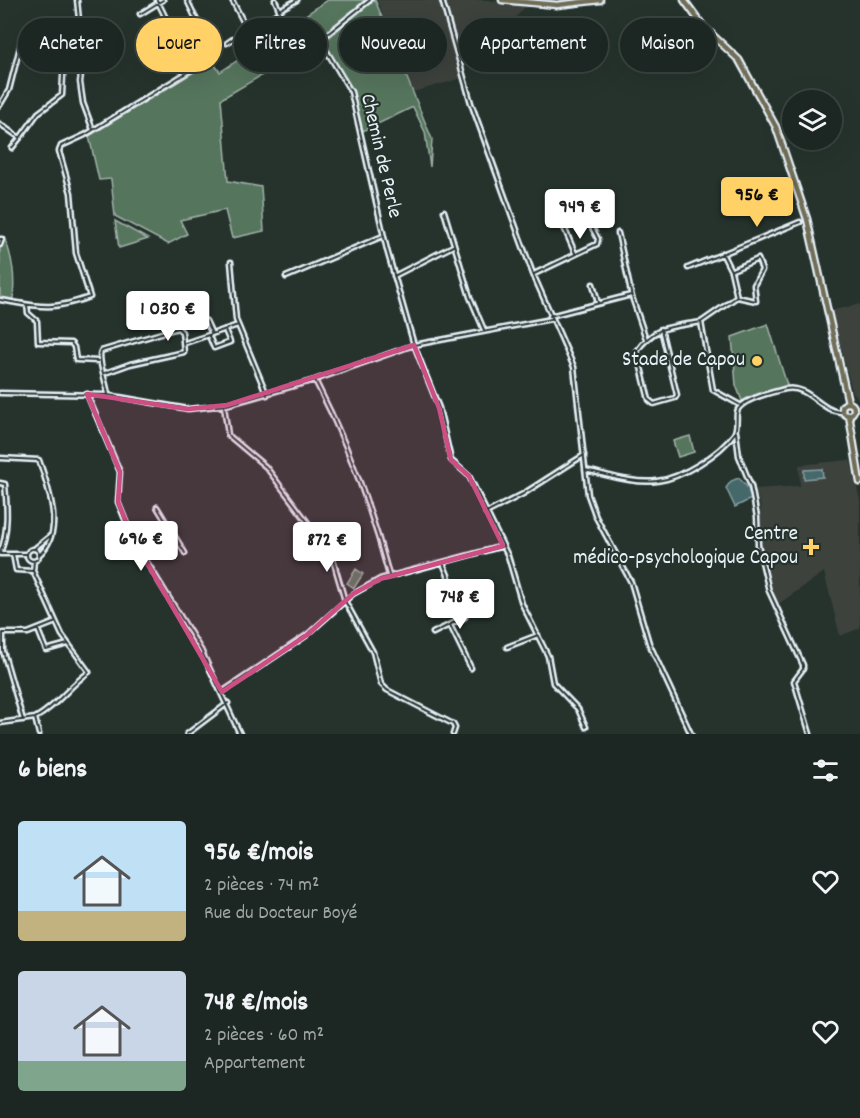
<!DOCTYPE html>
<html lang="fr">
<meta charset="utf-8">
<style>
:root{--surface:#1c2622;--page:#252e2a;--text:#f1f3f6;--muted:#a0a5a5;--line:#3a4340;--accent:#ffd166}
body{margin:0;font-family:Dekko,sans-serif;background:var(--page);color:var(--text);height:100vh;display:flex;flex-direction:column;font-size:22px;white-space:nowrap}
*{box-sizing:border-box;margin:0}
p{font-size:20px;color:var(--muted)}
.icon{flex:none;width:33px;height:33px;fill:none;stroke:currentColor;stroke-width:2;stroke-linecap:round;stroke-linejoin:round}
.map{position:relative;height:734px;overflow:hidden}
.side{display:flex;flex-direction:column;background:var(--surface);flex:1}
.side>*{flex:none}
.hud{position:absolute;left:18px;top:18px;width:825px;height:54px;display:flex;gap:12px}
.controls{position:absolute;left:782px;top:90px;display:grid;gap:12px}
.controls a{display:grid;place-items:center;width:60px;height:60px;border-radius:50%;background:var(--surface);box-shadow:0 6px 24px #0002,0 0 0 2px var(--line);font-size:30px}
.price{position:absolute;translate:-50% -51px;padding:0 14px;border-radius:6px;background:#fff;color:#222;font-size:20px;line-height:39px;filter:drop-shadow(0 2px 3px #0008)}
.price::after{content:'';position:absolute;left:50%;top:36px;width:18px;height:14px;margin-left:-9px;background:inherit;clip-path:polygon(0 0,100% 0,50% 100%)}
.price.on{background:var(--accent);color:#111}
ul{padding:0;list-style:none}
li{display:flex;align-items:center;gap:18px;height:150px;padding:0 18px}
li span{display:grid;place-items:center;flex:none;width:168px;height:120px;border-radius:6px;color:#555}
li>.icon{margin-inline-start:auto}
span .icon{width:72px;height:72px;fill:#fffc;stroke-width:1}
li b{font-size:26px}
h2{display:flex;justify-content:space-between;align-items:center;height:72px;padding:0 18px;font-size:26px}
.chip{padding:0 21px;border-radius:27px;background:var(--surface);box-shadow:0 6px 24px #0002,0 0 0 2px var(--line);font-size:21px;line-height:54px}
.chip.on{background:var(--accent);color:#111}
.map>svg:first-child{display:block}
.built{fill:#3d423c}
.green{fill:#57745d;stroke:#a0b2aa;stroke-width:1.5}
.water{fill:#44686b;stroke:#869fa3;stroke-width:1.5}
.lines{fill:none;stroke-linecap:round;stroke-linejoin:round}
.minor-casing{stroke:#e8f1f8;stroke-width:7}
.primary-casing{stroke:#e8f1f8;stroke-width:9}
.minor{stroke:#26332d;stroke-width:2}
.primary{stroke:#716e59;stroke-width:4.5}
.marked{fill:#cc4e82;fill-opacity:0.2;stroke:#cc4e82;stroke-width:4.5;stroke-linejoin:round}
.poi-dot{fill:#ffd166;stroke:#26332d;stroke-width:2}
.labels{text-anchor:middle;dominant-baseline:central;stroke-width:4.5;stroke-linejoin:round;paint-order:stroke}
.street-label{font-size:21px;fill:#e8f1f8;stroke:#26332d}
.poi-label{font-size:21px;fill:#e8f1f8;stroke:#26332d;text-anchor:end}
</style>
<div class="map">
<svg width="860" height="734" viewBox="0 0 860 734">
<rect width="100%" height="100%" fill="#26332d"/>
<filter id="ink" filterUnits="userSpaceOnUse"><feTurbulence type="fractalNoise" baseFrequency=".0167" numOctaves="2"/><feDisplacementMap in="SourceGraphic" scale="12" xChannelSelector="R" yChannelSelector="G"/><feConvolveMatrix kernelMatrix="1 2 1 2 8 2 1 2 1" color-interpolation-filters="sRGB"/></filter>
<g filter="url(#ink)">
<path class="built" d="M377 0H488L525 7 515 18 520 29 463 56 466 77 413 92Z
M860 304V401L852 390 832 314 834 310Z
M850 460 860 500V628L840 636 824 572 777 605 759 539 761 507 755 489 800 486 799 465Z"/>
<path class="green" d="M328 0H365L317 43 221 99 228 181 261 187 264 231 232 238 225 210 180 220 187 234 168 244 115 216 111 179 99 180 89 136 212 61 220 72Z
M372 0H375L432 139 430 167 425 132 413 107 363 131 353 90 323 43Z
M513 36 518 44 503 53 498 45Z
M115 221 148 239 119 248Z
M0 241H6C13 262 15 276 13 299L0 297Z
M768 324 787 385 742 401 736 385 732 337Z
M690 436 694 452 678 457 673 441Z
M356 569 363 574 354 588 347 583Z"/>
<path class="water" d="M822 469 823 477 804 479V470Z
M739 478 748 488 751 499 735 507 726 488 731 481Z"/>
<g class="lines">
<g class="minor-casing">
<path id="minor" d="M77 0 83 59 80 82 83 103 93 130
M157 0 176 39 173 46 175 56 186 61 193 69
M232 0 247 29 280 12 275 0
M370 0 325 36 322 43 351 92 387 250 414 345 439 408 451 460 469 476 508 556 522 604 548 656 553 683 578 709 586 727
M442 0 471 103 533 274 574 367 588 495 596 517 631 582 649 643 691 734
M279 10 297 0
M140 14 163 0
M172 30 181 25
M176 39 187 51 186 61
M149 41 171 29
M227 43 247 29
M187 51 194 48
M156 61 174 52
M0 105 9 90 23 35 26 32 62 35 65 38 62 95 38 113 20 138 0 124
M12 148 20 138
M444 211 470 297 484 330
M618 233 632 297 646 339
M0 239H2L0 245
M722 253 731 271 737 297 701 322 713 390 740 405
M231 262 236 320 267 395
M688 268 800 222
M732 270 758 259 762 270 754 285 756 301 737 297
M534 274 597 244 598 239 586 216 583 215 563 225 575 253
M394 276 453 246
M286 277 383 236
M593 284 598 303
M0 300C41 307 50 311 90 297L76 253 71 193 59 151 61 146 85 135 214 56 187 0
M27 305 28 313 37 321 38 342 71 343 74 347 76 360 98 361
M550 316 631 295
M206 321 212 334
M661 329 677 395 675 398 654 404 649 400 637 351C655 325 672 327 701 322
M209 336 214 348 230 342 225 330
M185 343 238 325
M105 373 130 364 184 352 182 332 178 328 101 351C97 359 107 384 108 395
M315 380C347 442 371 507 389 575
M0 393 108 395 188 409 227 405 315 380 414 345 551 319
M87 394 120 472 118 502 133 539 201 650 240 734
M224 406 228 435 266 467 331 553 345 601 373 652 381 684 387 690 453 724 455 728 453 734
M736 432 739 456 751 486 757 517 758 545 769 591 803 665V669L794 681 810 734
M0 458 39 460C48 487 66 532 39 555
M585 470C608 475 634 484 657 481 682 478 720 454 734 434 738 428 736 419 737 412 740 399 774 392 785 389 809 384 820 412 842 412
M0 483 5 484C7 506 9 532 0 553
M157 507 185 553
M486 513 523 494 584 455
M34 549 50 536
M27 555a6 6 0 1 1 12 0a6 6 0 1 1-12 0Z
M0 554H27
M13 554 16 570 33 571
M34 561 33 571 62 635 89 672C69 686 56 707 35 718
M450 625 471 668
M38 630 46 650 68 644
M433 633 465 617 443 563
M507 647 538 635
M222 692 307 635 353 594 380 579 503 546
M23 720 3 651V633H28L56 622
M0 723 35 718 39 734
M187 734 228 703"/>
</g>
<g class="primary-casing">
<path id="primary" d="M502 0 557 5 600 0
M684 0 703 26 739 60 776 127 807 219 848 402
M842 409a6 6 0 1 1 12 0a6 6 0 1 1-12 0Z
M849 415 860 482"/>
</g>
<use href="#minor" class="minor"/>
<use href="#primary" class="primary"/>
</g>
</g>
<path class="marked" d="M414 345 439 408 451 460 469 476 503 546 380 579 353 594 307 635 222 692 133 539 118 502 120 472 87 394 188 409 227 405Z"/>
<g class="poi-dot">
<circle cx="757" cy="361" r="6"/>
<path d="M808 538h6v6h6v6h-6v6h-6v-6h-6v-6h6z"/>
</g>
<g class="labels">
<g class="street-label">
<text transform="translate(380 156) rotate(77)">Chemin de Perle</text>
</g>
<g class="poi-label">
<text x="745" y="361">Stade de Capou</text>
<text x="798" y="535">Centre<tspan x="798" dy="24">médico-psychologique Capou</tspan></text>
</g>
</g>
</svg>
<div class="controls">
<a><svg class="icon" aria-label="layers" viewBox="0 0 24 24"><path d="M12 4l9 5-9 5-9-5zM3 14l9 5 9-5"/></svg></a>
</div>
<b class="price on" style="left:757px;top:228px">956 €</b>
<b class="price" style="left:580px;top:240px">949 €</b>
<b class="price" style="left:168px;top:342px">1 030 €</b>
<b class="price" style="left:141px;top:572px">696 €</b>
<b class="price" style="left:327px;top:573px">872 €</b>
<b class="price" style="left:460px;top:630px">748 €</b>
<div class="hud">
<a class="chip">Acheter</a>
<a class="chip on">Louer</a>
<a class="chip">Filtres</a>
<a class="chip">Nouveau</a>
<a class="chip">Appartement</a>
<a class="chip">Maison</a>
</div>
</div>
<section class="side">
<h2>6 biens<svg class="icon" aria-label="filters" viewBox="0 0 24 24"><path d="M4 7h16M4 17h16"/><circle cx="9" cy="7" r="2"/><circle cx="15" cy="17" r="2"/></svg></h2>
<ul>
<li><span style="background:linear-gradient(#bfe0f5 75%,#c2b280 0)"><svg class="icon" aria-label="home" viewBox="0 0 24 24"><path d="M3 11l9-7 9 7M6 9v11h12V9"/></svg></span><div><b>956 €/mois</b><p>2 pièces · 74 m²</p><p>Rue du Docteur Boyé</p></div><svg class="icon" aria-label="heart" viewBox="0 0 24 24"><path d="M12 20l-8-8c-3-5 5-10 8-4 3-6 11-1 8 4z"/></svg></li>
<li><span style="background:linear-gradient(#c9d6e8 75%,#7fa58c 0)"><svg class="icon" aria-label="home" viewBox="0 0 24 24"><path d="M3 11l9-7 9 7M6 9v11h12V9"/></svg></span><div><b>748 €/mois</b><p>2 pièces · 60 m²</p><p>Appartement</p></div><svg class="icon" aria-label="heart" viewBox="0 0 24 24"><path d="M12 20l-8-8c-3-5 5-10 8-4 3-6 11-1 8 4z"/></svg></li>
</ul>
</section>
